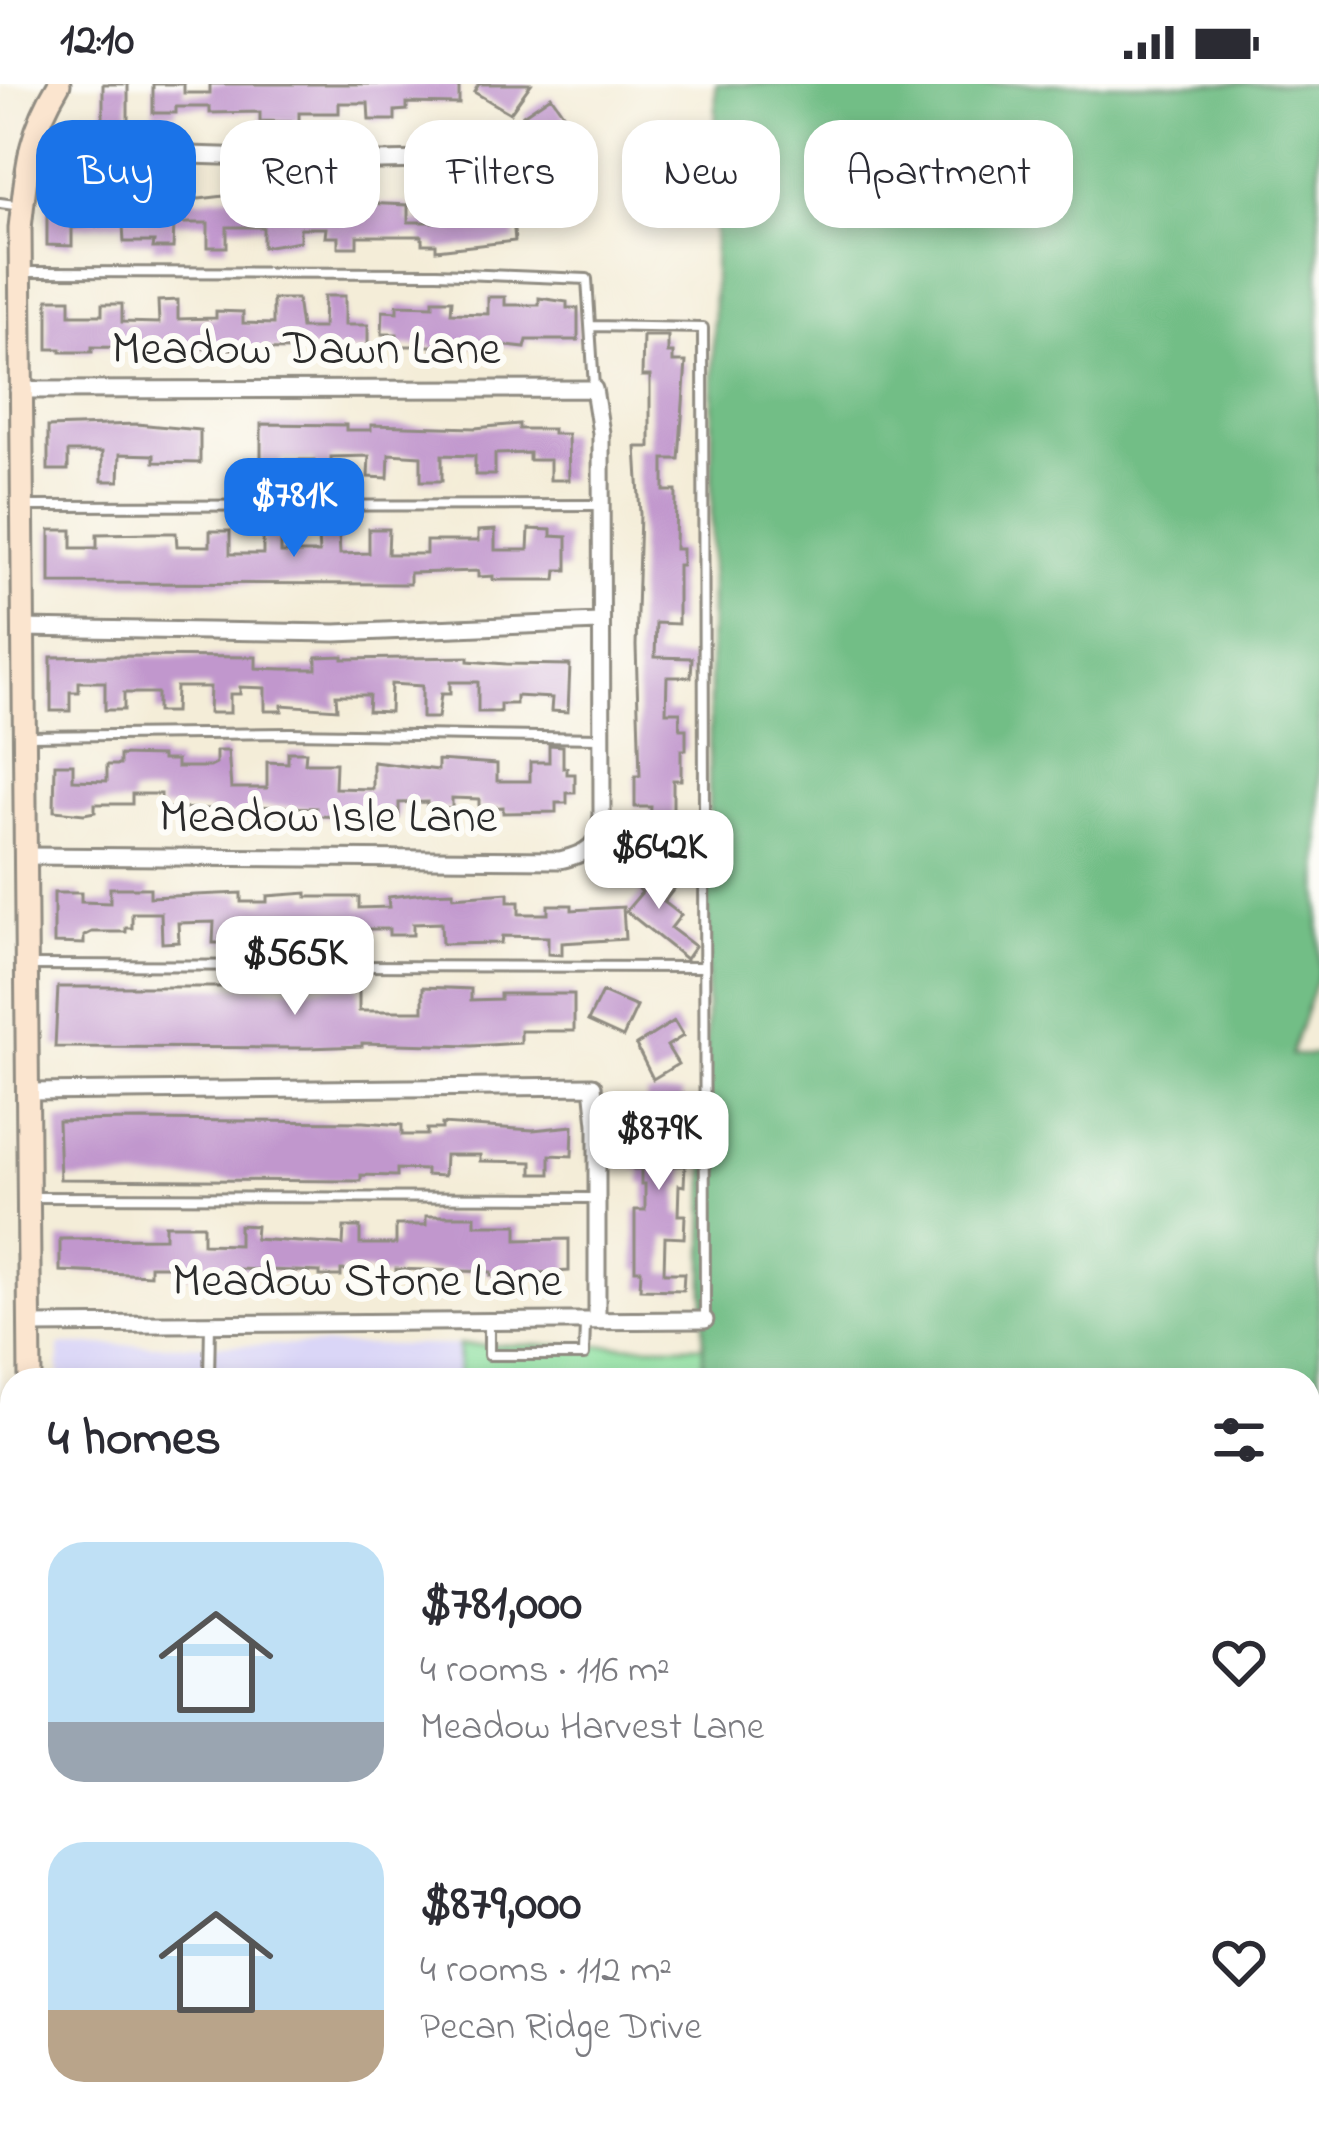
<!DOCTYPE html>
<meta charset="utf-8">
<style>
:root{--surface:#fff;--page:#f2f2f3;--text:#2b2b33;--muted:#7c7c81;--accent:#1a73e8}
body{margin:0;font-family:"Indie Flower",sans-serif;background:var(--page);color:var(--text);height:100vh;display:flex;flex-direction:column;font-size:45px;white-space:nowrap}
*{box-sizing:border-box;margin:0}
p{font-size:39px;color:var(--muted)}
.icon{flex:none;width:66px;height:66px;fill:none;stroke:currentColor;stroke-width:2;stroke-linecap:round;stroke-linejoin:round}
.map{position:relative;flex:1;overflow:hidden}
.panel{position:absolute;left:0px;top:1284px;width:1320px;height:771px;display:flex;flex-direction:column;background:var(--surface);border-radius:36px 36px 0 0;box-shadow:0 6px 18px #0003}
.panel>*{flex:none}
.top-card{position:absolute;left:36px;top:36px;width:1248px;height:108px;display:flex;gap:24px}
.price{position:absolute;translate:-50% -102px;padding:0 27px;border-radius:24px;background:#fff;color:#222;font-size:39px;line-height:78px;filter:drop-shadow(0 3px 6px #0008)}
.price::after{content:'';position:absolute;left:50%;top:72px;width:36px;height:27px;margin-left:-18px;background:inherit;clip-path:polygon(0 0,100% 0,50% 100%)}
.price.active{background:var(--accent);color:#fff}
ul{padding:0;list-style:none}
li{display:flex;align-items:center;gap:36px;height:300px;padding:0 48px}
li span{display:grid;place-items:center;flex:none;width:336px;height:240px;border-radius:36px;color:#555}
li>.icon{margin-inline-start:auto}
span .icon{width:144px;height:144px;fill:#fffc;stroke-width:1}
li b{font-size:51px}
h2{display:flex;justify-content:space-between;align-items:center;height:144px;padding:0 48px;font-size:51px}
.pill{padding:0 42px;border-radius:36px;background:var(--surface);box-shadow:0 6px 18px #0003;font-size:42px;line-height:108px}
.pill.active{background:var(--accent);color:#fff}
.status{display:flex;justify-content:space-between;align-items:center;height:84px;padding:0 60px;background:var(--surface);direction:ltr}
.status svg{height:33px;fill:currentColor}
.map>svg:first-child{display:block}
.built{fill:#dad6f7}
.green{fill:#8ee0a0;stroke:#5c8666;stroke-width:3}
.forest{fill:#72be86;stroke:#4e7458;stroke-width:3}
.building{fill:#c197cd}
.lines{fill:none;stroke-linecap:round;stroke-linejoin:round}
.lane-casing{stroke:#908c82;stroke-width:14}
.street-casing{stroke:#908c82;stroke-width:21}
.secondary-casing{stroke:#908c82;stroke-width:27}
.lane{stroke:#fff;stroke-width:8}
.street{stroke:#fff;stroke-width:15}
.secondary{stroke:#fbe5cf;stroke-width:21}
.labels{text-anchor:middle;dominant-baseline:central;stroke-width:12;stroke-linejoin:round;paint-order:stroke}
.street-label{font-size:48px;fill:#2b2b2b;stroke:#fdfcf7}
</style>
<div class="status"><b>12:10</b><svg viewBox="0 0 49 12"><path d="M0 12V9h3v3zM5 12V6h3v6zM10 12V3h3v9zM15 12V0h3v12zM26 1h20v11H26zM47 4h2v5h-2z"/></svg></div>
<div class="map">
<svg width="1319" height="2054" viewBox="0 0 1319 2054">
<rect width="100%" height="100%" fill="#fdfcf7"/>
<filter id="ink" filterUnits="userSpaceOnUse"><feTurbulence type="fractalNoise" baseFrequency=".00833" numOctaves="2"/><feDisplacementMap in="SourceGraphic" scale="24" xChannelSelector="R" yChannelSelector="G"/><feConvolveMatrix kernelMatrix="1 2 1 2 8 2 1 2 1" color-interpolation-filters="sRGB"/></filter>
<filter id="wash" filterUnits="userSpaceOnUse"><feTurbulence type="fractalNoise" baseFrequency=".004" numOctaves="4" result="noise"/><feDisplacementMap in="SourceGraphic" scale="48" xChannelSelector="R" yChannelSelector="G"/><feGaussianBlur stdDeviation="2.7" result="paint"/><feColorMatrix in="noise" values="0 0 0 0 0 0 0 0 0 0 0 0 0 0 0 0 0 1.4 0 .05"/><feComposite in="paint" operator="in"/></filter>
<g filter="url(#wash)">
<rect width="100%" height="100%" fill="#f4edd8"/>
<path class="built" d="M59 1261H459V1296H59Z"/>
<path class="green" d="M459 1261 703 1262V1296H459Z"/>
<path class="forest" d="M716 0H1319V888L1291 971H1319V1433L1308 1435V1296H703Z"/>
<g id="blocks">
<path class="building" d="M103 0H128V37H103Z
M153 0H184V9H210V0H459V20L407 19V26L395 27V36H369L368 19H339V29H299V38L260 37V28L210 29V23H176V29H153Z
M479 0H531L510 29 474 8Z
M551 12 572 42 543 62 523 31Z
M539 81 570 97 563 111 568 113 558 133 514 111 527 86 535 90Z
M47 108 185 110 199 115 250 109V113L290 112V123H316V112L339 113V118L408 121V138H435V127L460 129 512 124 515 157 436 166V160H422V152H357V163H338V153H325L326 144H300V157L263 163V143H227V163H208V139H174L173 164H153L154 158H124L123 140 72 144V162L47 161Z
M324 212H345V241H368V267L92 263V268H61V265H48V215H70V231H102V220H122V238L159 239 158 217 178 216V235L216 234V227L243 228V239L273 240V215H297L301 244H323Z
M488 213H505V221H539V214L567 218V224H578V256H527L525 264 478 259V262H466V267L432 266V262H397V250H382L383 227 397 228V221L433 222V216H452L451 229 488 230Z
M643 252H668V269H673V278H686L679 375H664V407H676L675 465H682V481H678V540L656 539 655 573 692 574 691 593H667L666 628H680V645H686V666H681V696H673V732H682V770H648L651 723H635V692H640L636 562 640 430 636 363H650V292H642Z
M137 340 200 346V379L154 378V371L120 370 119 397H102V368H68V386H48V343Z
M261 340 346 341V346H371V341L475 344 519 340V345H553V350H568L569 396H550V376H529V369L495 370V391H475V372L442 371V397H421V372L389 370 388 394 368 393 369 372 331 373V399H314V376H282V392H261Z
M263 443H281V469H319L318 452 339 451 340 470 369 469V445H389L388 470H426V457H478V447L495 446V466H528L529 445 551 446V452L567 453V486H557L556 496H493V492L478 493V487L410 489V500L50 499V446H72V464H97V450L156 449H176L177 462H210V447H230V470H263Z
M112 572 256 573V584L283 585H316V573L343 572V575L468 573V577L506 580 570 581 568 628 551 627 552 614 516 612V620H500V628H478V598H450V610H441L438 634H422V602L391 600 390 628 368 627 369 611H336L337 625 282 621V627H265V604L240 603V610H230V629H209L210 603H176L175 628H157V609H124V626H105V598H79V608H70V627H51V573Z
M549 661 563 662V684H567V690H575V709H567V719H556V728L503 729V723L479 724V715L452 714V725L427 724V718L399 719V734L316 732V724L254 722V728L225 732V728H210V725L161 724V710H132V720H95V728L84 730 54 727 55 680H73V696L107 697V681H120V671L162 672V676H177V683H210L216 680V667H228L231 704H267V678L288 679V668H306L305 679H336L335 704 373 705V678L438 686V676L497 680V697H530V678H549Z
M652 784 676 802 664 818 681 831 671 844 695 862 686 875 626 827 642 808 637 803Z
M110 804H150V813L241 809V818H267V812L307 809V813H359V824L389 823 388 813 426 809 453 808V813L508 809V818H519V830H548V821H572V826L623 823 625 855 562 859V871L548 870V853L502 852 501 859 442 860 441 839 413 840V851H389V845H322V839H284V856L236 853V859H213L214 838 178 839 179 858 162 859 161 829H132V844H126V848H92L84 852V860L54 859V809H81V818L110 819Z
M58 903H359V927H423V903L471 905V916L500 915V910H574V947H521V959L472 962 362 959V962L309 964 55 963Z
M602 908 637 923 623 953 588 937Z
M674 937 683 952 667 962 678 980 653 995 636 961Z
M682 1009 684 1048 667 1049 666 1082H685L684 1102 679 1101 678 1131H685L684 1154 665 1153 664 1189H684L683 1206 640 1205 641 1186H635V1126H645V1100H641V1085H634L635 1060H647L646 1010Z
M143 1036 363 1038 402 1041V1051H427V1045H442V1040L533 1046 573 1042 572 1072 550 1071V1090H532V1078L480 1077V1071H445L444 1092 426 1091V1086L397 1085V1092L361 1091V1097L60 1095 58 1037Z
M426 1132H475V1141H517V1156L569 1155V1187L491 1192V1188L396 1185V1192H374V1187L341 1186V1192H320V1188L238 1185V1191L177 1192V1182H150V1191L60 1187V1155L165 1154V1141H203V1160L239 1161V1141L256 1142 255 1155 343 1161 344 1143H360V1160H396V1141H426Z"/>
</g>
</g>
<g filter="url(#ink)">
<use href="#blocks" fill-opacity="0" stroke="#908c82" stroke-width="3"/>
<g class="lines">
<g class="lane-casing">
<path id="lane" d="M0 119 22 122
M21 188 437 189 587 195 594 303
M592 242 703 244 705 1234
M27 422 600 421
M26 652 290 649 599 654
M27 881 704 883
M29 1113 596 1114
M489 1239V1271H584L585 1239
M209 1296 210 1239"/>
</g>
<g class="street-casing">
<path id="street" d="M28 66 379 77 474 75
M18 306 594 305 601 349 602 731C599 761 590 769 560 776L24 772
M21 544 336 549 599 538
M27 1008 593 1002 597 1040V1236
M29 1241 705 1236
M0 1357H12
M824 2054 845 2047 1319 2043"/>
</g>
<g class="secondary-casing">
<path id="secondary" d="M30 1296 20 144C27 84 27 53 59 0
M0 1915H12
M1308 1917H1319
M40 2043V2054"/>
</g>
<use href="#lane" class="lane"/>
<use href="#street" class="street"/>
<use href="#secondary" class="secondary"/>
</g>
</g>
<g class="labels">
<g class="street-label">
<text x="306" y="267">Meadow Dawn Lane</text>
<text x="328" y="735">Meadow Isle Lane</text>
<text x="367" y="1199">Meadow Stone Lane</text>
</g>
</g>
</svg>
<b class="price active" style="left:294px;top:476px">$781K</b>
<b class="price" style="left:659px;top:828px">$642K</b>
<b class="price" style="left:295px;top:934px">$565K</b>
<b class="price" style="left:659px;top:1109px">$879K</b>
<div class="top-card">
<a class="pill active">Buy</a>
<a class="pill">Rent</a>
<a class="pill">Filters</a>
<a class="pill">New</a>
<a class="pill">Apartment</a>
</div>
<section class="panel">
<h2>4 homes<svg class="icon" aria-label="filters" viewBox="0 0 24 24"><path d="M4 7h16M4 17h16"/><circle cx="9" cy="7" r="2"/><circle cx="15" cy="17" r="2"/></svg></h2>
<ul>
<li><span style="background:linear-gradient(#bfe0f5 75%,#9aa5b1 0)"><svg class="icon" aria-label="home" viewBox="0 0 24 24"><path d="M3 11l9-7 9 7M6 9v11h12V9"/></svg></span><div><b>$781,000</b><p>4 rooms · 116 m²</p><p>Meadow Harvest Lane</p></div><svg class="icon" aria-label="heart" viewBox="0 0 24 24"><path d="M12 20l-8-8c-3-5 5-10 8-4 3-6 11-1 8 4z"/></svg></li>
<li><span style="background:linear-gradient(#bfe0f5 70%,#b9a48a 0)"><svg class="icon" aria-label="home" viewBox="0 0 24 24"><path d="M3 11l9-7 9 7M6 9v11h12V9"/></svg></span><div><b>$879,000</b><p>4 rooms · 112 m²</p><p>Pecan Ridge Drive</p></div><svg class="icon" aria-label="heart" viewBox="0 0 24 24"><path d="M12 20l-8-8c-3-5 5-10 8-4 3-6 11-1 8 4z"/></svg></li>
</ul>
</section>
</div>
